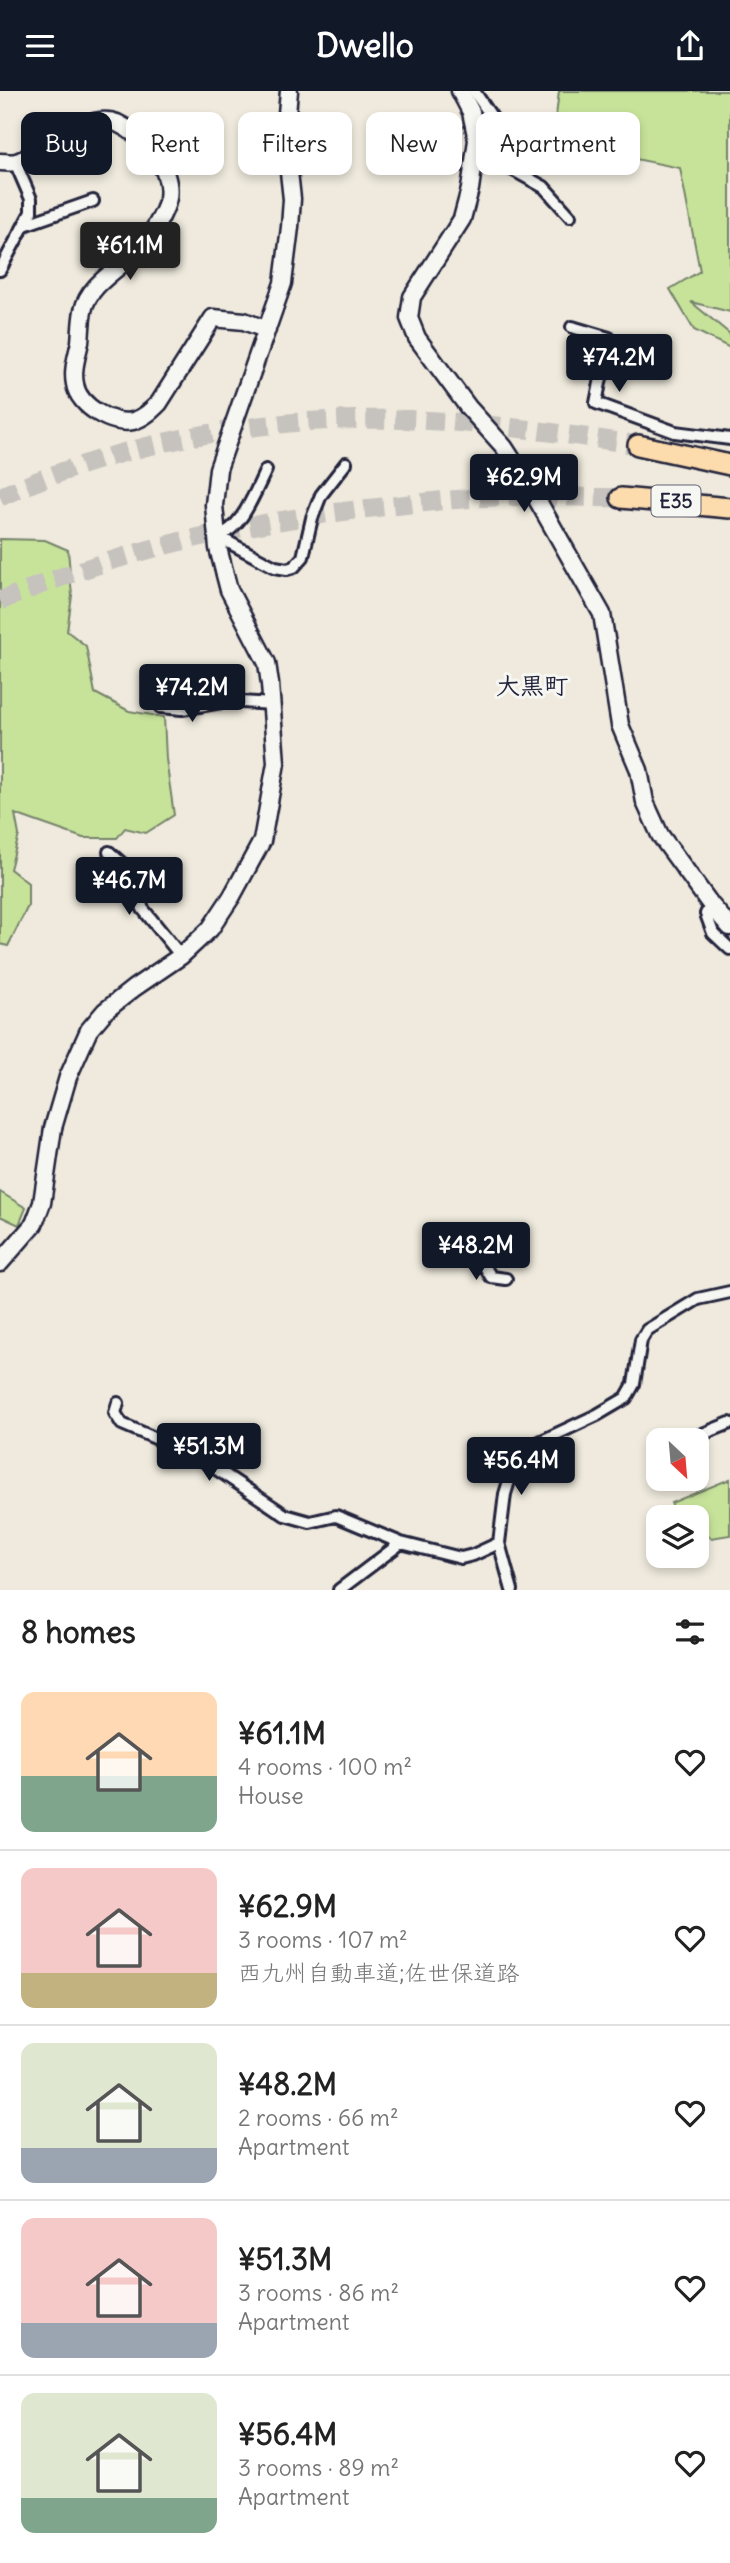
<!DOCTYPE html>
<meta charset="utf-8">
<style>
:root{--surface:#fff;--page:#f2f2f2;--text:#222;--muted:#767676;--line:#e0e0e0;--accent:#111827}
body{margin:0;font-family:Delius,"Klee One",sans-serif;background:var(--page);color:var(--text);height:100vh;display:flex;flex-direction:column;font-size:26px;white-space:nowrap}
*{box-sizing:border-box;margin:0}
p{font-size:23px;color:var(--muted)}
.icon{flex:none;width:38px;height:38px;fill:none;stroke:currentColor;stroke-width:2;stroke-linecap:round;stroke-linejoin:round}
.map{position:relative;height:1499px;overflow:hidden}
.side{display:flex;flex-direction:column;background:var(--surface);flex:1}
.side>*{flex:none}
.guide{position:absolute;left:21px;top:21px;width:690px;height:63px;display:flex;gap:14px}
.needle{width:46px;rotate:154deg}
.controls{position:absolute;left:646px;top:1337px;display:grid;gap:14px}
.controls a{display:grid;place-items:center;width:63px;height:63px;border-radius:14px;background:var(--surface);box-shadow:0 4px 10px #0003;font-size:35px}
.price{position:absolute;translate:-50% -60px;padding:0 16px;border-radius:7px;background:var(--accent);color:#fff;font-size:23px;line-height:46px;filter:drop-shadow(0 2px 4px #0008)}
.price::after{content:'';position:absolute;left:50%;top:42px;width:21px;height:16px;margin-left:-10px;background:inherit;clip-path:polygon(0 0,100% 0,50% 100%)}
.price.active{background:#222;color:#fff}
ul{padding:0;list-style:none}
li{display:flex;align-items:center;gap:21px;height:175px;padding:0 21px}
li+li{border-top:2px solid var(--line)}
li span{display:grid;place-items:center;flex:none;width:196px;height:140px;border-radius:14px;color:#555}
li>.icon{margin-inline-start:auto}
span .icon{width:84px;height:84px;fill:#fffc;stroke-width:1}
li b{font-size:30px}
h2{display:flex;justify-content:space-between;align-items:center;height:84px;padding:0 21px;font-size:30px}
.tag{padding:0 24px;border-radius:14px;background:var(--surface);box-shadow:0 4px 10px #0003;font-size:24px;line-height:63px}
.tag.active{background:var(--accent);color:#fff}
header{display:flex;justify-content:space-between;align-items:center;height:91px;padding:0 21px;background:var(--accent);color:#fff;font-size:32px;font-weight:700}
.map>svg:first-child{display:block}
.green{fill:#c7e39a;stroke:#74826a;stroke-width:2}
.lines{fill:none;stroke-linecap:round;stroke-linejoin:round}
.highway-tunnel{stroke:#c6c2bd;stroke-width:19;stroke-dasharray:19 10;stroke-linecap:butt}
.street-casing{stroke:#22223b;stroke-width:16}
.secondary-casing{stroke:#22223b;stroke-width:21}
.highway-casing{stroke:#22223b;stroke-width:24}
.street{stroke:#f6f6f2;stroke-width:10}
.secondary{stroke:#f6f6f2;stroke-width:16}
.highway{stroke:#fcdcac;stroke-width:19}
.labels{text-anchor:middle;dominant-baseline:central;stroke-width:6;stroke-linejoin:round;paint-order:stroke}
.shield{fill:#f6f6f2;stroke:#626272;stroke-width:2}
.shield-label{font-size:19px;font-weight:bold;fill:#22223b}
.quarter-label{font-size:24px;font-weight:bold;fill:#22223b;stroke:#f6f6f2}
</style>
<header><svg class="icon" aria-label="menu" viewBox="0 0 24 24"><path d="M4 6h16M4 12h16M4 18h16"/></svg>Dwello<svg class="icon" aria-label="share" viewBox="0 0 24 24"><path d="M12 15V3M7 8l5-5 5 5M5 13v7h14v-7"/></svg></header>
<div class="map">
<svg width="730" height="1499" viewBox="0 0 730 1499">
<rect width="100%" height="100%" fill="#efeadd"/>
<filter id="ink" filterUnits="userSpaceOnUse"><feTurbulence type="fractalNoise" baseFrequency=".0143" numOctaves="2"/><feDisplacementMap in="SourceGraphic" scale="14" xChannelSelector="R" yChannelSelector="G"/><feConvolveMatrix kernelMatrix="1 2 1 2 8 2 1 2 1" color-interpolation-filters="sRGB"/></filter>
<g filter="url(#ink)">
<path class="green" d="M559 0H730V221L691 211 730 243V257L694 239 670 198 700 180 680 77 553 51Z
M0 448 45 449 68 459 72 505 67 540 86 555 95 602 129 620 164 626 166 668 174 724 146 742 125 737 117 747H83L15 723 19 744 10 778 28 792V815L8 855 0 853Z
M0 1101 26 1117 19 1134 0 1125Z
M730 1388V1444L711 1447 697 1432 696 1426 677 1425 671 1412Z"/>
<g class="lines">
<path class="highway-tunnel" d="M0 406C134 345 291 321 437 330 505 334 572 344 638 354
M0 510C125 457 258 428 392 415 428 411 463 407 499 406 540 405 581 406 621 407"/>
<g class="street-casing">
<path id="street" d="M474 0 493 28 488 40 477 49
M477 59 544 96 570 125
M27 133 93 110
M0 179 31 121V108L15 71
M572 236 609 247 596 312 675 341 730 348
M217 445 275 476 287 478 294 476 303 466 312 427 321 404 346 372
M217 445C242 439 255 400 266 379
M154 592 161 616 182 618 227 610 272 613
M109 761 127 777 143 818 181 865
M711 814 706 823 713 842 730 858
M482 1159 485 1176 491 1186 506 1188
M118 1312 115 1322 122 1333 197 1365 285 1424 310 1431 336 1425 401 1452 461 1467 473 1464 499 1452
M688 1349 730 1332
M339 1499 401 1452
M512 1499 499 1452 505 1403 513 1377 531 1355 597 1324 626 1307 634 1293 641 1249 647 1239 698 1208 730 1201"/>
</g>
<g class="secondary-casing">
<path id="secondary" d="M460 0 471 21 477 49 470 98 462 128 412 206 409 227 417 247 468 316 504 356 530 396 602 523 620 634 639 679 645 711 660 744 711 814 730 836
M0 71C5 71 11 72 16 71 43 63 87 19 117 32 143 44 173 77 168 107 165 123 150 146 139 158 121 177 88 193 83 220 81 230 81 241 80 251 77 265 72 279 75 293 78 315 113 335 133 330 144 327 152 319 159 312L213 227 244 230 267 239
M0 1172 34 1133 42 1112 53 1037 68 986 89 939 105 920 134 897 181 865 210 838 232 805 262 750 276 672 270 593 267 572 229 499 218 457 214 414 218 378 283 192 290 136 292 108 285 45 289 0"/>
</g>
<g class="highway-casing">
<path id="highway" d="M638 354 730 374
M621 407 730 417"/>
</g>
<use href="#street" class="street"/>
<use href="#secondary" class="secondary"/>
<use href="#highway" class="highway"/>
</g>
</g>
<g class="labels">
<rect class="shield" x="651.5" y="394.5" width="49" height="31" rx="5"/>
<g class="shield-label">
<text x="676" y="410">E35</text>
</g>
<g class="quarter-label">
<text x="532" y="594">大黒町</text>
</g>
</g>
</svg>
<div class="controls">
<a><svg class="needle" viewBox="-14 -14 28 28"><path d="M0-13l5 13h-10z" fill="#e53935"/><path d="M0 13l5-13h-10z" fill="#767676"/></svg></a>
<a><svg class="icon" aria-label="layers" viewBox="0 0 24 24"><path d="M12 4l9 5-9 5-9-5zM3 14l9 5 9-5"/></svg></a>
</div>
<b class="price active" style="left:130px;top:191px">¥61.1M</b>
<b class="price" style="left:619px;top:303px">¥74.2M</b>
<b class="price" style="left:524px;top:423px">¥62.9M</b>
<b class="price" style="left:192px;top:633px">¥74.2M</b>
<b class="price" style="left:129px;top:826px">¥46.7M</b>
<b class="price" style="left:476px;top:1191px">¥48.2M</b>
<b class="price" style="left:209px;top:1392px">¥51.3M</b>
<b class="price" style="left:521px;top:1406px">¥56.4M</b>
<div class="guide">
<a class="tag active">Buy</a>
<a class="tag">Rent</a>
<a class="tag">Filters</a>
<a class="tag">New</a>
<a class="tag">Apartment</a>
</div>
</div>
<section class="side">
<h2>8 homes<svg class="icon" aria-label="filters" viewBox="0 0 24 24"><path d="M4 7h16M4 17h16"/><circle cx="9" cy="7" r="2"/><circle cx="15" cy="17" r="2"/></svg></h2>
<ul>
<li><span style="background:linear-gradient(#ffd9b3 60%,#7fa58c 0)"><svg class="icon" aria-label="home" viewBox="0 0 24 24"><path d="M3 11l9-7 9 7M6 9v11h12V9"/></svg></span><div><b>¥61.1M</b><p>4 rooms · 100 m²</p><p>House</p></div><svg class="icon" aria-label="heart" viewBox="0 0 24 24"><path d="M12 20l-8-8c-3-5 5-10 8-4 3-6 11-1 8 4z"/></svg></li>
<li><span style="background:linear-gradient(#f6c9c9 75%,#c2b280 0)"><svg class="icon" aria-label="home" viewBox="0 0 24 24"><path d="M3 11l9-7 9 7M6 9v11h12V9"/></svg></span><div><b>¥62.9M</b><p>3 rooms · 107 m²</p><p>西九州自動車道;佐世保道路</p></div><svg class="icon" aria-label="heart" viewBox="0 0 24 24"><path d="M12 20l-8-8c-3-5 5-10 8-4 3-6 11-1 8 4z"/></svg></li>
<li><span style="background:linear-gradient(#dfe7d0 75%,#9aa5b1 0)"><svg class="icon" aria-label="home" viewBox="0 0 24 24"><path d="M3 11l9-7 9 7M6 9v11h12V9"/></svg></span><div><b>¥48.2M</b><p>2 rooms · 66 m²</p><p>Apartment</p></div><svg class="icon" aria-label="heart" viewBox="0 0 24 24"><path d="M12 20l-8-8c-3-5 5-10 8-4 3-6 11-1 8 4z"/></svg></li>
<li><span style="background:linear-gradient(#f6c9c9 75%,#9aa5b1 0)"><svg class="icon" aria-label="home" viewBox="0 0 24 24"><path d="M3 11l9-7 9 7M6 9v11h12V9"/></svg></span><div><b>¥51.3M</b><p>3 rooms · 86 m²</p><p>Apartment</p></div><svg class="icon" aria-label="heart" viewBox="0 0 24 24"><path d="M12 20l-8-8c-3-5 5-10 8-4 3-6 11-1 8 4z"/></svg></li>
<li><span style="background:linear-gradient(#dfe7d0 75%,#7fa58c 0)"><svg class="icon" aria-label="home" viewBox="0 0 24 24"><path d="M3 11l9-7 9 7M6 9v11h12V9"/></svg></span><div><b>¥56.4M</b><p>3 rooms · 89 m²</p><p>Apartment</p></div><svg class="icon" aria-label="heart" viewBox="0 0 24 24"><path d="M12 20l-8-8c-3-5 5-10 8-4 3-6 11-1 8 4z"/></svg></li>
</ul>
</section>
